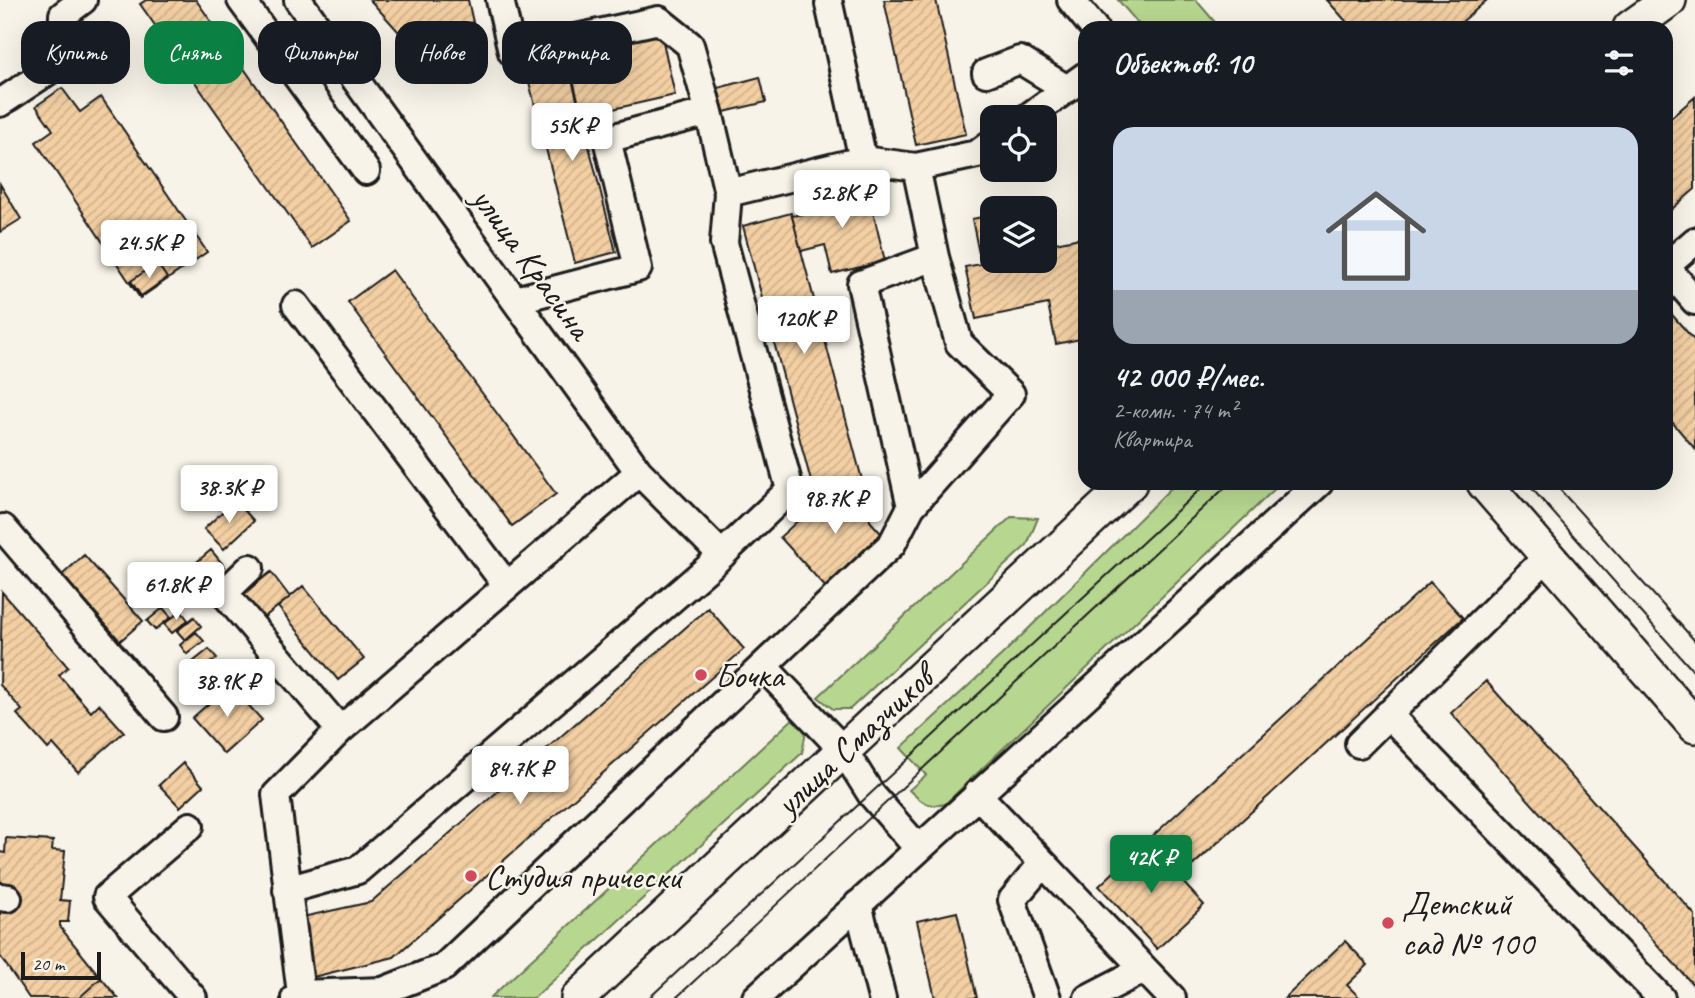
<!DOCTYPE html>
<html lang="ru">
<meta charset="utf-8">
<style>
:root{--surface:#171b24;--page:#20242c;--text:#f1f3f6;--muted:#9ea1a6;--accent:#0b8043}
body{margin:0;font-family:Caveat,sans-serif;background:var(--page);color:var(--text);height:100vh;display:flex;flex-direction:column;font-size:26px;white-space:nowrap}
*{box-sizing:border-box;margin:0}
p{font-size:23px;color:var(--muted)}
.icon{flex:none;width:38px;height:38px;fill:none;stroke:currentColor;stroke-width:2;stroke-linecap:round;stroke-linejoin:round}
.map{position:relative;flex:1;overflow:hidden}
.sheet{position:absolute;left:1078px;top:21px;width:595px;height:469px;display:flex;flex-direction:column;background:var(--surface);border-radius:21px;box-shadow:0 7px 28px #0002}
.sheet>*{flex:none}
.hud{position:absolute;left:21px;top:21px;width:665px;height:63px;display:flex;gap:14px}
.fabs{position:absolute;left:980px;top:105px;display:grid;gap:14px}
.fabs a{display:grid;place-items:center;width:77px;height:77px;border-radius:14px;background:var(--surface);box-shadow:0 7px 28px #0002;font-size:35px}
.scale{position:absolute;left:21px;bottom:18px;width:80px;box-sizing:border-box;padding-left:7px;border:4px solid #1c1c1c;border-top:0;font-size:19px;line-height:24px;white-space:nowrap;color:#1c1c1c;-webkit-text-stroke:5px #f7f3e8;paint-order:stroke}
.price{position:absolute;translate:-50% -60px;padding:0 16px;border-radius:7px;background:#fff;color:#222;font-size:23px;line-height:46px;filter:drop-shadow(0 2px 4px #0008)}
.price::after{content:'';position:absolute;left:50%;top:42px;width:21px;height:16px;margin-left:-10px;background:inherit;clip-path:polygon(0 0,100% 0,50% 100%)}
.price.active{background:var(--accent);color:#fff}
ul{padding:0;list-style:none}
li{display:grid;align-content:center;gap:14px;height:371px;padding:0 35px}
li span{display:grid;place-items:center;height:217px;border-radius:21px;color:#555}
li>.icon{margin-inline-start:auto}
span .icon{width:126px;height:126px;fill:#fffc;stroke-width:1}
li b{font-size:30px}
h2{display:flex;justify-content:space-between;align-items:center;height:84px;padding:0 35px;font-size:30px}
.chip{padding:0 24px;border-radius:21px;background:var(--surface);box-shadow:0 7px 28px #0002;font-size:24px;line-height:63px}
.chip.active{background:var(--accent);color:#fff}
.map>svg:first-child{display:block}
.green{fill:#b7d790;stroke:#6a7a56;stroke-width:2}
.building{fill:url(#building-hatch);stroke:#1c1c1c;stroke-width:2}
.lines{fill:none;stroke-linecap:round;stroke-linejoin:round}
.minor-casing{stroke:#1c1c1c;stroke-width:32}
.major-casing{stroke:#1c1c1c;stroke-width:38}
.minor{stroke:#f7f3e8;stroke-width:26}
.major{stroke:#f7f3e8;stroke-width:33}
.tram{stroke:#1c1c1c;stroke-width:2}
.poi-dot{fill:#d1495b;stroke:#f7f3e8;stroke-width:2.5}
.labels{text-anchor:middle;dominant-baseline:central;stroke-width:5;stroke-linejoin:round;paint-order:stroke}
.street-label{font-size:35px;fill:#1c1c1c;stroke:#f7f3e8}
.poi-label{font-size:35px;fill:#1c1c1c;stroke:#f7f3e8;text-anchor:start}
</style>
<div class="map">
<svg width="1695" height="998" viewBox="0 0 1695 998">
<defs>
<pattern id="building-hatch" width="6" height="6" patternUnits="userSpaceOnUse" patternTransform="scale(1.75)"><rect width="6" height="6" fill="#f3cfa3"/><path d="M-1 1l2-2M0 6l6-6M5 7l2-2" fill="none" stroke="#d0b18c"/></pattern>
</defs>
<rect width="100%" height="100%" fill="#f7f3e8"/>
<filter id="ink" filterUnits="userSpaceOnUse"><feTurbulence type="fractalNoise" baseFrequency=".0143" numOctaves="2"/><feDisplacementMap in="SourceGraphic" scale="14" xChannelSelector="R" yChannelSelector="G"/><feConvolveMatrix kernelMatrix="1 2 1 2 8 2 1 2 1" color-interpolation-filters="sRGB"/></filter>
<g filter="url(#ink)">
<path class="green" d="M1118 0H1196L1220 28H1142Z
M1176 483H1281L945 804C928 808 921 802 909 790L926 775 901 748 1006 651Z
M1011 517 1038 518 1027 545 850 709H833L818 697Z
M796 716 806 731 802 753 534 998H490Z"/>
<path class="building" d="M146 0H196L351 221 312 248 140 4Z
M370 0H468L478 45 464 48 468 66 454 69 456 78 443 81Z
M884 0H936L966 134 916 145Z
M1327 0H1487L1455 28H1352Z
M661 33 675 95 582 116 572 76 592 72 587 50Z
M568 64 616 252 575 263 527 74Z
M760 77 766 102 724 112 718 88Z
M62 88 80 112 101 97 207 252 140 298 36 142 53 130 36 106Z
M1695 97V189L1666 214V122Z
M0 184 21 219 0 232Z
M867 187 885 261 832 274 825 245 801 251 792 216 817 211 814 199Z
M791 213 864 487 816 500 743 226Z
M992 215V261H1045V245L1085 237V338L1056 344 1048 304 976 319 965 267 981 264 972 219Z
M157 263 167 278 141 296 131 281Z
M392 270 556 494 512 526 348 302Z
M1666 308 1695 341V449L1666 415Z
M864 487 870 521 886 539 829 591 780 537 823 498Z
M235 500 254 521 224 549 204 529Z
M211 550 225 567 195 593 180 576Z
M84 555 143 621 120 641 62 575Z
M271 572 290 597 263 618 243 594Z
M1430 582 1463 618 1179 878 1146 842Z
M303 586 364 659 338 680 278 607Z
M2 592 68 667 59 675 91 712 99 704 124 732 78 772 53 744 48 749 17 714 22 710 0 685Z
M163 608 171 617 155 630 147 621Z
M708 608 744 649 394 957 309 978 298 918 371 902Z
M181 611 188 620 172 633 164 624Z
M194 617 201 626 185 640 177 631Z
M196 632 204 641 187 654 180 645Z
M209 649 217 658 200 671 193 662Z
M213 662 220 672 204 685 197 676Z
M220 672 228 681 211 694 204 685Z
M1486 681 1695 915V987L1451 713Z
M230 685 262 720 224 754 192 718Z
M183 763 203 786 180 807 159 785Z
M6 838 53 841 52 850 65 851 60 900 70 901 68 922H60V927L101 978 79 998H29L0 956V852L5 853Z
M1146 842 1204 905 1157 949 1099 886Z
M957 912 977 998H935L917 921Z
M1345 941 1368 965 1347 985 1360 998H1285Z
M101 978 118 998H79Z"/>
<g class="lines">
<g class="minor-casing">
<path id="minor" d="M241 0 366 171
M298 0 639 472 722 555
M500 0 512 52 659 20 690 45 709 112
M1071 0 1094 28
M829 4 863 160
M986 73 1020 60 1067 89
M0 103 62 62 63 15 83 0
M1028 117 1085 76
M916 167 977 154 992 143
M1666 266 1695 241
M1666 267 1695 301
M515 300 638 268 607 139 709 112 728 193
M296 305 507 586
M911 507 1011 394 959 343 935 257
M0 530 3 528 164 717
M250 568 224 593 340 730
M764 667 844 751 871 794 918 848
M1388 714 1661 998
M1359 744 1547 557
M977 794 1172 998
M190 826 107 897 193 998
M1043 863 1012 900 1047 998
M287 890 358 870 708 568 790 490 724 243 728 193 863 160 916 167 935 257 861 284 911 507 892 544 444 967 383 991 301 994 295 998
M0 897 8 898
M858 904 882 998
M301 994 276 795 340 730 639 472
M756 998 1319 483
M1088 998 1144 969"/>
</g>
<g class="major-casing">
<path id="major" d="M1630 28 1669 0
M1484 483 1695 726
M578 998 1130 483"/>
</g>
<use href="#minor" class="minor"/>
<use href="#major" class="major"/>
<path class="tram" d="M1527 483 1695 673
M1554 483 1695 641
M649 998 1207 483
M676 998 1230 483"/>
</g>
</g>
<g class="poi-dot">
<circle cx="701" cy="675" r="7"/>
<circle cx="471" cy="876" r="7"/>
<circle cx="1388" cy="923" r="7"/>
</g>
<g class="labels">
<g class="street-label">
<text transform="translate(532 263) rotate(54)">улица Красина</text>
<text transform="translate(854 741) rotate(-43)">улица Смазчиков</text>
</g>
<g class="poi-label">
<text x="715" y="675">Бочка</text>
<text x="485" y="876">Студия прически</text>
<text x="1402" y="903">Детский<tspan x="1402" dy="40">сад № 100</tspan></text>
</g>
</g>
</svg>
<div class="fabs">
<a><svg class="icon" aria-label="locate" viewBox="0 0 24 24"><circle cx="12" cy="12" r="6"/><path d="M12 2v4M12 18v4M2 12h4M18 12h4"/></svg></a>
<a><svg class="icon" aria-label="layers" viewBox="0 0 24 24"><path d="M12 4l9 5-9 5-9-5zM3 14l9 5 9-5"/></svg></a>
</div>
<div class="scale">20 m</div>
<b class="price" style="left:572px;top:163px">55K ₽</b>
<b class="price" style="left:842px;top:230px">52.8K ₽</b>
<b class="price" style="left:149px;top:280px">24.5K ₽</b>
<b class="price" style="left:804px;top:356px">120K ₽</b>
<b class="price" style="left:229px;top:525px">38.3K ₽</b>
<b class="price" style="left:835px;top:536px">98.7K ₽</b>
<b class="price" style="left:176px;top:622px">61.8K ₽</b>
<b class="price" style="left:227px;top:719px">38.9K ₽</b>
<b class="price" style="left:520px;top:806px">84.7K ₽</b>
<b class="price active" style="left:1151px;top:895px">42K ₽</b>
<div class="hud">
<a class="chip">Купить</a>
<a class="chip active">Снять</a>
<a class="chip">Фильтры</a>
<a class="chip">Новое</a>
<a class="chip">Квартира</a>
</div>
<section class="sheet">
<h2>Объектов: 10<svg class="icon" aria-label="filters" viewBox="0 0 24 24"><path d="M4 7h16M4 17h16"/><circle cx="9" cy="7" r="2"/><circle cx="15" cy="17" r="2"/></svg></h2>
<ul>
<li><span style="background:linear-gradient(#c9d6e8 75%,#9aa5b1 0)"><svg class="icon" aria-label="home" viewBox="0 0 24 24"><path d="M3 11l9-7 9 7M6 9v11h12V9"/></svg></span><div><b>42 000 ₽/мес.</b><p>2-комн. · 74 m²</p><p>Квартира</p></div></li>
</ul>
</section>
</div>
